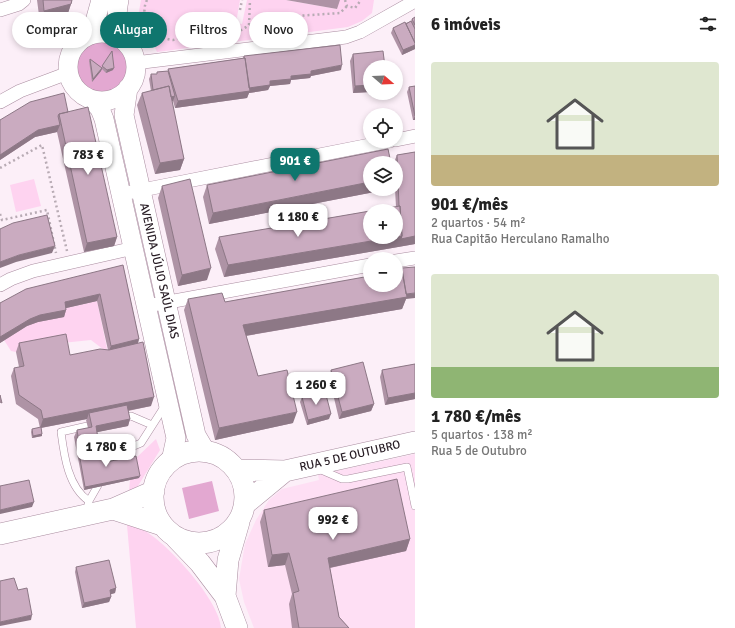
<!DOCTYPE html>
<html lang="pt">
<meta charset="utf-8">
<style>
:root{--surface:#fff;--page:#f6f6f6;--text:#222;--muted:#767676;--accent:#0f766e}
body{margin:0;font-family:Signika,sans-serif;background:var(--page);color:var(--text);height:100vh;display:flex;flex-direction:column;font-size:15px;white-space:nowrap}
*{box-sizing:border-box;margin:0}
p{font-size:13px;color:var(--muted)}
.icon{flex:none;width:22px;height:22px;fill:none;stroke:currentColor;stroke-width:2;stroke-linecap:round;stroke-linejoin:round}
.map{position:relative;flex:1;overflow:hidden}
.side{display:flex;flex-direction:column;background:var(--surface);width:320px}
.side>*{flex:none}
.banner{position:absolute;left:12px;top:12px;width:343px;height:36px;display:flex;gap:8px}
.needle{width:26px;rotate:109deg}
.tools{position:absolute;left:363px;top:60px;display:grid;gap:8px}
.tools a{display:grid;place-items:center;width:40px;height:40px;border-radius:50%;background:var(--surface);box-shadow:0 2px 6px #0003;font-size:20px}
.price{position:absolute;translate:-50% -34px;padding:0 9px;border-radius:8px;background:#fff;color:#222;font-size:13px;line-height:26px;filter:drop-shadow(0 1px 2px #0008)}
.price::after{content:'';position:absolute;left:50%;top:24px;width:12px;height:9px;margin-left:-6px;background:inherit;clip-path:polygon(0 0,100% 0,50% 100%)}
.price.selected{background:var(--accent);color:#fff}
ul{padding:0;list-style:none}
li{display:grid;align-content:center;gap:8px;height:212px;padding:0 16px}
li span{display:grid;place-items:center;height:124px;border-radius:4px;color:#555}
li>.icon{margin-inline-start:auto}
span .icon{width:72px;height:72px;fill:#fffc;stroke-width:1}
li b{font-size:17px}
h2{display:flex;justify-content:space-between;align-items:center;height:48px;padding:0 16px;font-size:17px}
.pill{padding:0 14px;border-radius:18px;background:var(--surface);box-shadow:0 2px 6px #0003;font-size:14px;line-height:36px}
.pill.selected{background:var(--accent);color:#fff}
main{display:flex;flex:1;min-height:0}
.map>svg:first-child{display:block}
.built{fill:#fedff4}
.green{fill:#fed3f0}
.water{fill:#e3a8d1}
.lines{fill:none;stroke-linecap:round;stroke-linejoin:round}
.lane-casing{stroke:#aa8da0;stroke-width:8}
.street-casing{stroke:#aa8da0;stroke-width:14}
.secondary-casing{stroke:#aa8da0;stroke-width:20}
.primary-casing{stroke:#aa8da0;stroke-width:22}
.path{stroke:#b8abb4;stroke-width:2.5;stroke-dasharray:2 3;stroke-linecap:butt}
.lane{stroke:#fff;stroke-width:7}
.street{stroke:#fff;stroke-width:13}
.secondary{stroke:#fff;stroke-width:19}
.primary{stroke:#fff;stroke-width:21}
.wall{fill:#ae93a5}
.shaded-wall{fill:#8d7886}
.building{fill:#caabc0;stroke:#8d7886}
.labels{text-anchor:middle;dominant-baseline:central;stroke-width:4;stroke-linejoin:round;paint-order:stroke}
.street-label{font-size:12px;fill:#271c24;stroke:#fff}
</style>
<main>
<div class="map">
<svg width="415" height="628" viewBox="0 0 415 628">
<rect width="100%" height="100%" fill="#fceff8"/>
<path class="built" d="M415 454V628H254L244 602 239 579 245 544 256 520 269 500 282 489 319 480 318 475Z"/>
<path class="green" d="M141 0H240L236 23 242 24 247 0H286L337 9 338 0H374L372 13 362 21 348 27 157 52 147 31 137 22Z
M34 179 41 206 16 212 10 185Z
M97 301 108 353 91 340 62 343 16 352 11 351 4 340 27 326 62 309Z
M156 439 160 450 138 486 129 491 130 480 135 459Z
M127 525C133 527 140 528 145 531 168 544 220 601 221 628H136Z"/>
<path class="water" d="M76 67a26 26 0 1 1 52 0a26 26 0 1 1-52 0Z
M212 481 219 511 189 519 182 488Z"/>
<g class="lines">
<g class="lane-casing">
<path id="lane" d="M120 418 131 416 152 425
M107 469 115 454 141 443 166 404
M319 469 342 479H348L407 467 415 506
M89 501 101 480
M86 513 89 501C68 487 64 455 61 432L96 424"/>
</g>
<g class="street-casing">
<path id="street" d="M0 10 19 4 24 0
M135 63 346 37 360 32 415 1
M0 102 20 91 68 73
M396 140 415 136
M122 194 390 141
M396 261 415 258
M0 285 11 279 33 271 134 248
M147 306 370 265"/>
</g>
<g class="secondary-casing">
<path id="secondary" d="M119 0C116 16 116 25 123 40
M68 67a34 34 0 1 1 68 0a34 34 0 1 1-68 0Z
M85 37 94 25 101 0
M128 88 124 115 196 435 206 452
M92 100 100 109 104 119 176 438 171 461"/>
</g>
<g class="primary-casing">
<path id="primary" d="M153 497a46 46 0 1 1 92 0a46 46 0 1 1-92 0Z
M236 470 285 471 415 442
M245 504 285 471
M113 509 162 525
M0 534 113 509 154 491
M176 538 200 563 225 596 237 628
M225 596 228 560 239 522"/>
</g>
<path class="path" d="M147 0C138 18 154 38 173 40L208 31 231 34 238 32 251 24 268 18 340 13 347 6
M345 0 347 6 355 8 361 0
M240 10 242 0
M249 25 250 0
M0 168 42 145 67 251
M0 214 2 220 47 210 56 253"/>
<use href="#lane" class="lane"/>
<use href="#street" class="street"/>
<use href="#secondary" class="secondary"/>
<use href="#primary" class="primary"/>
</g>
<path class="wall" d="M37 0H72L71 4 67 16 40 23Z
M286 0H340L337 9Z
M415 17V49L402 55 391 33 393 28 411 21 412 19Z
M353 54 370 67V92L353 93 350 61Z
M244 56 341 70 311 76 310 78 291 80 290 84 270 86 268 90 249 93 247 98 175 108 173 101 172 102 184 159 180 170 155 174 137 105 142 93 151 91 149 79 151 74H157V72L168 71V69L243 58Z
M90 59 102 68V66L113 70 106 73 102 69 101 71 92 82 89 61Z
M415 86V120H413L407 92 409 87Z
M68 112 117 237 114 246 84 252 57 132 35 137 0 160V120Z
M388 149 391 163 394 162 397 155 415 152V244L398 247 224 277 215 249 219 237 370 211V237H396V211H370L396 207 395 189H396V163H370V189H390L209 224 203 197 207 185Z
M162 186 207 280 178 286 158 198Z
M123 265 139 339 138 343 151 406 128 411 130 419 128 426 97 432 98 449 106 462 139 478 84 490 74 437 77 430 88 428 86 420 87 419 41 428 42 434V436L32 438 31 432 32 429 40 428 38 419 16 404 11 376 14 368 19 367 16 352 19 343 70 355 108 350 97 301 66 308V310L64 317 38 322 27 326 0 343V303Z
M402 268 406 299 402 309 246 336 258 376 293 423 215 440 184 310 188 299 225 302 401 271Z
M415 364V399L385 405 380 377 382 370Z
M331 370 374 404 371 411 339 419 329 377Z
M302 397 329 419 307 425 300 402Z
M264 510 410 539 406 551 330 568 339 617 349 628H292L289 604 292 594 285 565 268 567 260 522Z
M76 567 116 588 115 593 111 594V597L109 602 82 608 75 572Z"/>
<path class="shaded-wall" d="M71 4 67 16 40 23 44 11Z
M415 45V49L402 55 403 50Z
M342 65 341 70 311 76 310 78 291 80 290 84 270 86 268 90 249 93 247 98 175 108 178 101 248 88 270 81 291 76 311 71Z
M102 68 101 71 92 82 93 79Z
M114 68 113 70 106 73 107 70Z
M370 85V92L353 93 355 86Z
M175 96 173 101 166 103 167 98Z
M415 116V120H413Z
M60 125 57 132 35 137 0 160V155L38 130Z
M184 159 180 170 155 174 160 163Z
M370 182V189H390L209 224 213 213Z
M402 236H415V244L398 247 224 277 228 265Z
M117 237 114 246 84 252 87 243Z
M55 246 52 253 16 262 0 268V262L19 255Z
M211 268 207 280 178 286 182 275Z
M415 293V298L406 299 402 309 238 337 243 325 405 294Z
M100 294 97 301 62 309 65 302Z
M66 310 64 317 38 322 27 326 0 343V337L30 319 40 315Z
M139 339 137 346 108 353 111 346Z
M415 393V399L385 405 388 398Z
M154 397 151 406 90 418 89 413 87 419 40 428 43 419Z
M374 404 371 411 339 419 342 412Z
M297 412 293 423 215 440 219 428Z
M331 414 329 419 307 425 308 420Z
M130 419 128 426 93 433 96 426Z
M42 434V436L32 438 33 436Z
M99 445 97 452 79 453 80 449Z
M140 476 139 478 84 490 85 487Z
M34 502 32 507 0 514V510Z
M410 539 406 551 324 569 328 558Z
M289 553 285 565 268 567 272 555Z
M116 588 115 593 108 595 110 590Z
M111 597 109 602 82 608 84 603Z
M32 615 31 620 0 626V622Z"/>
<path class="building" d="M43 0H72L71 4 44 11Z
M415 17V25L412 19Z
M411 21 415 29V43L406 24Z
M405 22 415 43V45L403 50 393 28Z
M340 45 342 65 311 71V74L291 76V79L270 81V85L249 88 245 58H244V56Z
M112 51 114 68 107 70 102 66Z
M383 51 385 67H370V85L355 86 353 54Z
M245 58 250 91 178 101 168 69Z
M90 59 102 68 93 79Z
M168 71 175 96 171 97 169 86 153 90 151 74H157V72Z
M169 86 184 159 160 163 142 93Z
M415 86V116L409 87Z
M64 93 68 112 59 114 58 116 60 125 38 130 0 155V120L30 102Z
M88 107 117 237 87 243 59 114Z
M388 149 391 163H370V182L213 213 207 185Z
M415 152V236L401 239 402 236 400 206H399L397 155Z
M190 179 211 268 182 275 162 186Z
M400 206 402 236 396 237V211H370Z
M370 211V237H395L228 265 219 237Z
M47 215 55 246 19 255 0 262V229L13 223Z
M123 265 139 339 111 346 100 294 65 302 66 310 40 315 30 319 0 337V303L26 289Z
M415 267V293L406 294 402 268Z
M402 271 407 297 243 325 258 376 287 370 297 412 219 428 188 299 222 293 225 302 370 276V285H396V272Z
M66 334 70 355 100 349 109 350 143 342 154 397 43 419 41 410 19 395 14 368 24 366 19 343Z
M363 362 374 404 342 412 331 370Z
M415 364V393L388 398 382 370Z
M325 391 331 414 308 420 302 397Z
M0 395 2 403 0 402Z
M127 405 130 419 96 426 99 445 80 449 77 430 92 427 89 413Z
M41 427 42 434 33 436 32 429Z
M103 448 106 462 136 456 140 476 85 487 79 453Z
M397 479 410 539 328 558 339 617 349 628H299L293 593 299 591 289 553 272 555 264 510Z
M29 480 34 502 0 510V486Z
M109 560 116 588 110 590 111 597 84 603 76 567Z
M14 578 18 590 27 588 32 615 0 622V581Z"/>
<g class="labels">
<g class="street-label">
<text transform="translate(159 271) rotate(77)">AVENIDA JÚLIO SAÚL DIAS</text>
<text transform="translate(350 456) rotate(-13)">RUA 5 DE OUTUBRO</text>
</g>
</g>
</svg>
<div class="tools">
<a><svg class="needle" viewBox="-14 -14 28 28"><path d="M0-13l5 13h-10z" fill="#e53935"/><path d="M0 13l5-13h-10z" fill="#767676"/></svg></a>
<a><svg class="icon" aria-label="locate" viewBox="0 0 24 24"><circle cx="12" cy="12" r="6"/><path d="M12 2v4M12 18v4M2 12h4M18 12h4"/></svg></a>
<a><svg class="icon" aria-label="layers" viewBox="0 0 24 24"><path d="M12 4l9 5-9 5-9-5zM3 14l9 5 9-5"/></svg></a>
<a>+</a>
<a>−</a>
</div>
<b class="price" style="left:88px;top:176px">783 €</b>
<b class="price selected" style="left:295px;top:182px">901 €</b>
<b class="price" style="left:298px;top:238px">1 180 €</b>
<b class="price" style="left:316px;top:406px">1 260 €</b>
<b class="price" style="left:106px;top:468px">1 780 €</b>
<b class="price" style="left:333px;top:541px">992 €</b>
<div class="banner">
<a class="pill">Comprar</a>
<a class="pill selected">Alugar</a>
<a class="pill">Filtros</a>
<a class="pill">Novo</a>
</div>
</div>
<section class="side">
<h2>6 imóveis<svg class="icon" aria-label="filters" viewBox="0 0 24 24"><path d="M4 7h16M4 17h16"/><circle cx="9" cy="7" r="2"/><circle cx="15" cy="17" r="2"/></svg></h2>
<ul>
<li><span style="background:linear-gradient(#dfe7d0 75%,#c2b280 0)"><svg class="icon" aria-label="home" viewBox="0 0 24 24"><path d="M3 11l9-7 9 7M6 9v11h12V9"/></svg></span><div><b>901 €/mês</b><p>2 quartos · 54 m²</p><p>Rua Capitão Herculano Ramalho</p></div></li>
<li><span style="background:linear-gradient(#dfe7d0 75%,#8fb573 0)"><svg class="icon" aria-label="home" viewBox="0 0 24 24"><path d="M3 11l9-7 9 7M6 9v11h12V9"/></svg></span><div><b>1 780 €/mês</b><p>5 quartos · 138 m²</p><p>Rua 5 de Outubro</p></div></li>
</ul>
</section>
</main>
